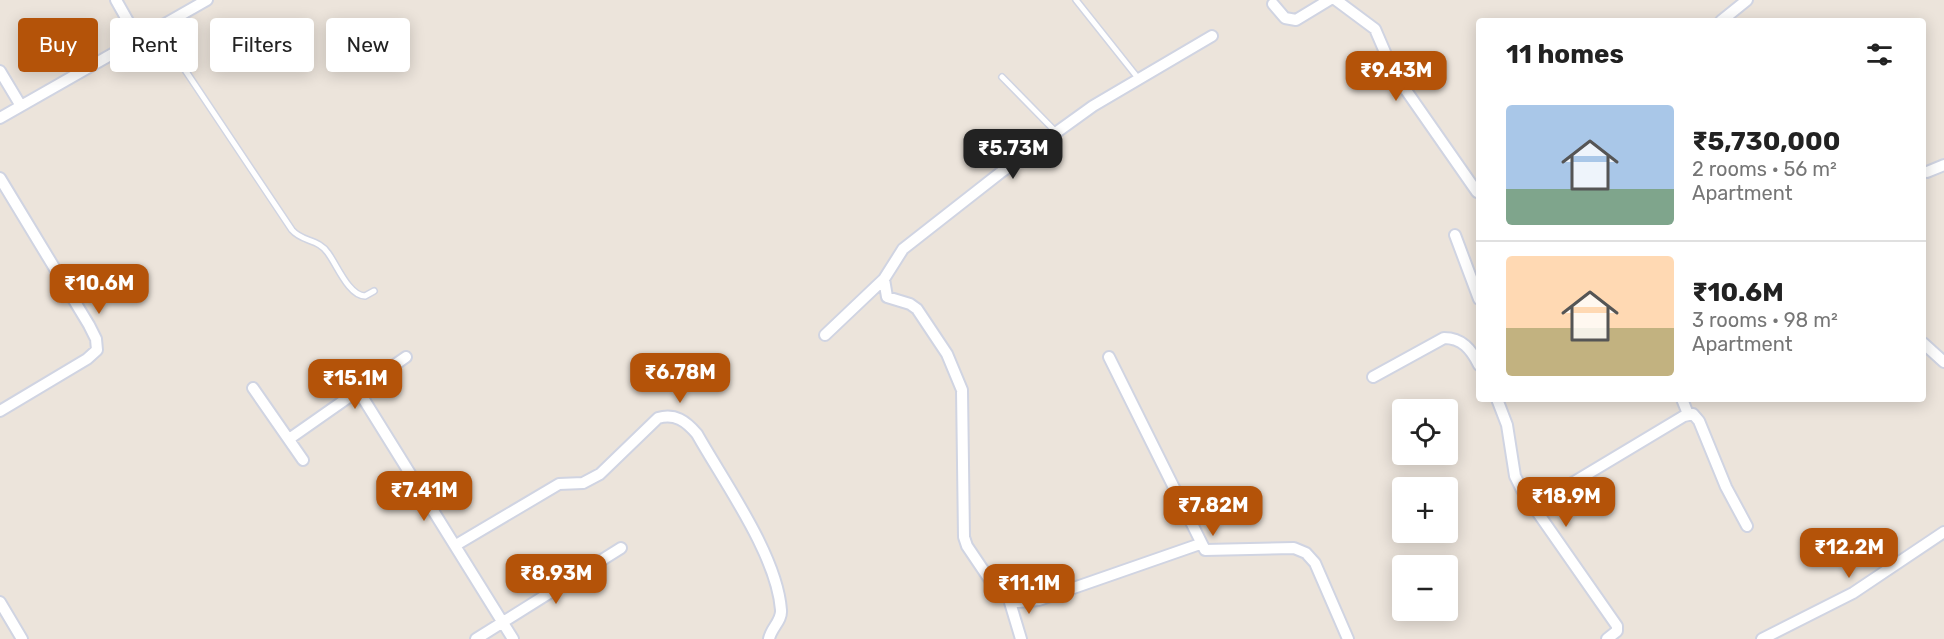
<!DOCTYPE html>
<meta charset="utf-8">
<style>
:root{--surface:#fff;--page:#f2f2f2;--text:#222;--muted:#767676;--line:#e0e0e0;--accent:#b45309}
body{margin:0;font-family:Rubik,sans-serif;background:var(--page);color:var(--text);height:100vh;display:flex;flex-direction:column;font-size:22px;white-space:nowrap}
*{box-sizing:border-box;margin:0}
p{font-size:20px;color:var(--muted)}
.icon{flex:none;width:33px;height:33px;fill:none;stroke:currentColor;stroke-width:2;stroke-linecap:round;stroke-linejoin:round}
.map{position:relative;flex:1;overflow:hidden}
.side{position:absolute;left:1476px;top:18px;width:450px;height:384px;display:flex;flex-direction:column;background:var(--surface);border-radius:6px;box-shadow:0 3px 15px #0003}
.side>*{flex:none}
.guide{position:absolute;left:18px;top:18px;width:570px;height:54px;display:flex;gap:12px}
.buttons{position:absolute;left:1392px;top:399px;display:grid;gap:12px}
.buttons a{display:grid;place-items:center;width:66px;height:66px;border-radius:6px;background:var(--surface);box-shadow:0 3px 15px #0003;font-size:30px}
.price{position:absolute;translate:-50% -51px;padding:0 14px;border-radius:12px;background:var(--accent);color:#fff;font-size:20px;line-height:39px;filter:drop-shadow(0 2px 3px #0008)}
.price::after{content:'';position:absolute;left:50%;top:36px;width:18px;height:14px;margin-left:-9px;background:inherit;clip-path:polygon(0 0,100% 0,50% 100%)}
.price.active{background:#222;color:#fff}
ul{padding:0;list-style:none}
li{display:flex;align-items:center;gap:18px;height:150px;padding:0 30px}
li+li{border-top:2px solid var(--line)}
li span{display:grid;place-items:center;flex:none;width:168px;height:120px;border-radius:6px;color:#555}
li>.icon{margin-inline-start:auto}
span .icon{width:72px;height:72px;fill:#fffc;stroke-width:1}
li b{font-size:26px}
h2{display:flex;justify-content:space-between;align-items:center;height:72px;padding:0 30px;font-size:26px}
.pill{padding:0 21px;border-radius:6px;background:var(--surface);box-shadow:0 3px 15px #0003;font-size:21px;line-height:54px}
.pill.active{background:var(--accent);color:#fff}
.map>svg:first-child{display:block}
.lines{fill:none;stroke-linecap:round;stroke-linejoin:round}
.lane-casing{stroke:#d0d4e2;stroke-width:8}
.street-casing{stroke:#d0d4e2;stroke-width:14}
.lane{stroke:#fff;stroke-width:5}
.street{stroke:#fff;stroke-width:10}
</style>
<div class="map">
<svg width="1944" height="639" viewBox="0 0 1944 639">
<rect width="100%" height="100%" fill="#ece4db"/>
<g class="lines">
<g class="lane-casing">
<path id="lane" d="M1076 0 1138 78
M157 28 292 230C302 242 319 239 328 253 337 265 349 296 365 296L374 291
M1002 77 1056 132"/>
</g>
<g class="street-casing">
<path id="street" d="M116 0 138 39
M1336 0 1375 29 1394 73 1477 192
M1273 4 1285 18 1296 20 1329 0
M1721 21 1747 0
M0 71 21 106
M0 118 207 0
M1927 172 1944 165
M0 178 89 325 96 339 97 350 87 359 0 411
M1455 235 1479 299
M884 279 887 297 910 304 917 309 947 354 962 390 964 537 967 546 996 589 1009 599 1018 602 1039 600 1200 544
M825 335 884 279 903 249 1000 173 1093 106 1212 36
M1923 343 1944 362
M1109 357 1205 550 1294 548 1306 553 1315 563 1348 639
M1373 377 1444 338C1462 338 1471 349 1479 365
M253 388 303 460
M358 390 513 639
M1497 399 1507 425 1515 476 1522 490 1617 626V631L1607 639
M1682 399 1688 414
M289 439 406 357
M1534 506 1684 416 1693 414 1699 421 1726 487 1747 526
M456 545 559 484 583 483 600 474 658 418C675 413 686 421 697 434 724 482 777 555 781 610 782 621 771 628 769 639
M1009 599 1021 639
M0 602 22 639
M476 639 621 548
M1762 639 1853 593 1944 532"/>
</g>
<use href="#lane" class="lane"/>
<use href="#street" class="street"/>
</g>
</svg>
<div class="buttons">
<a><svg class="icon" aria-label="locate" viewBox="0 0 24 24"><circle cx="12" cy="12" r="6"/><path d="M12 2v4M12 18v4M2 12h4M18 12h4"/></svg></a>
<a>+</a>
<a>−</a>
</div>
<b class="price" style="left:1396px;top:102px">₹9.43M</b>
<b class="price active" style="left:1013px;top:180px">₹5.73M</b>
<b class="price" style="left:99px;top:315px">₹10.6M</b>
<b class="price" style="left:680px;top:404px">₹6.78M</b>
<b class="price" style="left:355px;top:410px">₹15.1M</b>
<b class="price" style="left:424px;top:522px">₹7.41M</b>
<b class="price" style="left:1566px;top:528px">₹18.9M</b>
<b class="price" style="left:1213px;top:537px">₹7.82M</b>
<b class="price" style="left:1849px;top:579px">₹12.2M</b>
<b class="price" style="left:556px;top:605px">₹8.93M</b>
<b class="price" style="left:1029px;top:615px">₹11.1M</b>
<div class="guide">
<a class="pill active">Buy</a>
<a class="pill">Rent</a>
<a class="pill">Filters</a>
<a class="pill">New</a>
</div>
<section class="side">
<h2>11 homes<svg class="icon" aria-label="filters" viewBox="0 0 24 24"><path d="M4 7h16M4 17h16"/><circle cx="9" cy="7" r="2"/><circle cx="15" cy="17" r="2"/></svg></h2>
<ul>
<li><span style="background:linear-gradient(#a9c7e8 70%,#7fa58c 0)"><svg class="icon" aria-label="home" viewBox="0 0 24 24"><path d="M3 11l9-7 9 7M6 9v11h12V9"/></svg></span><div><b>₹5,730,000</b><p>2 rooms · 56 m²</p><p>Apartment</p></div></li>
<li><span style="background:linear-gradient(#ffd9b3 60%,#c2b280 0)"><svg class="icon" aria-label="home" viewBox="0 0 24 24"><path d="M3 11l9-7 9 7M6 9v11h12V9"/></svg></span><div><b>₹10.6M</b><p>3 rooms · 98 m²</p><p>Apartment</p></div></li>
</ul>
</section>
</div>
